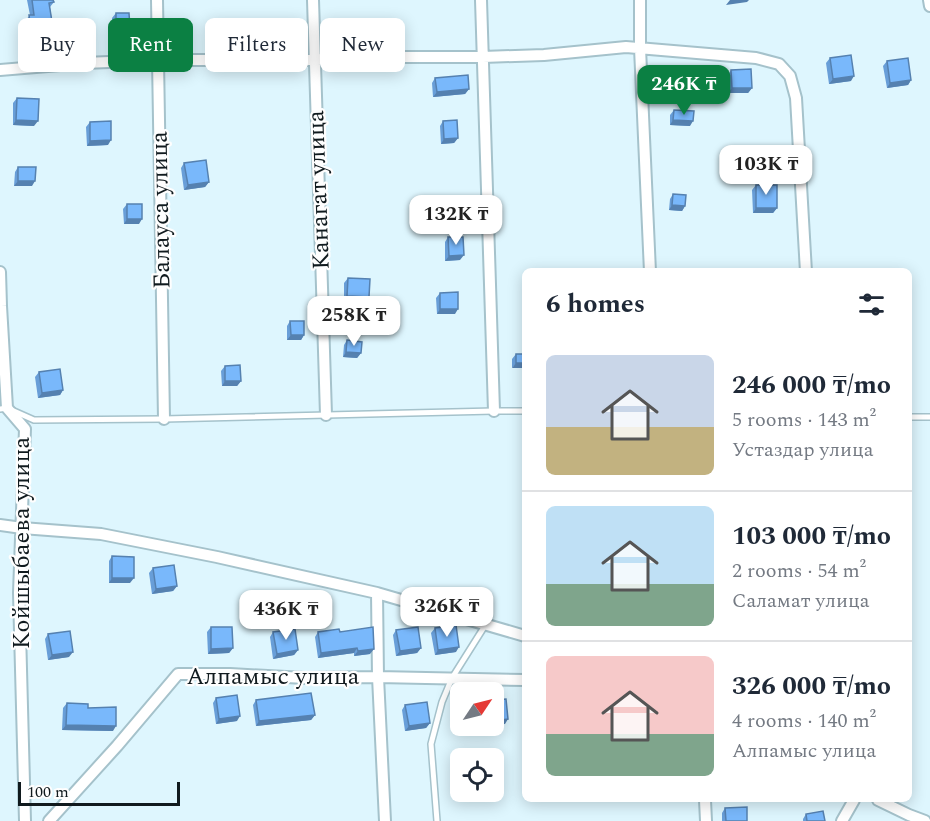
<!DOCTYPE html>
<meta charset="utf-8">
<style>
:root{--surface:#fff;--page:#f2f2f3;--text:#1f2937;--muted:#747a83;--line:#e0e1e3;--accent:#0b8043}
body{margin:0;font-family:Spectral,serif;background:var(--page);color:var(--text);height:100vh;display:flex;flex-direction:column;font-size:22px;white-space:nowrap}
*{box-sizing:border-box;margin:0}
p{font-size:20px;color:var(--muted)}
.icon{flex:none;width:33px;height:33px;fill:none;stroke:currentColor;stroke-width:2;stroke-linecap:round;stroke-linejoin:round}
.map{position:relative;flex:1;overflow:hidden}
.sheet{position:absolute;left:522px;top:268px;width:390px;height:534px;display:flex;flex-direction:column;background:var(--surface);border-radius:9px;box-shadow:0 3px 15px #0003}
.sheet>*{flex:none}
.banner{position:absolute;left:18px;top:18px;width:414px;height:54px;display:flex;gap:12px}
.needle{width:39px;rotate:55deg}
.buttons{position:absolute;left:450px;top:682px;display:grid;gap:12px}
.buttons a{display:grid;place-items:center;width:54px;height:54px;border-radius:9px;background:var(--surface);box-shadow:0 3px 15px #0003;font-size:30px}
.scale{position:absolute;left:18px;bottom:15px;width:162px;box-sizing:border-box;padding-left:6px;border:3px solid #101a1e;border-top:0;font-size:16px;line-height:21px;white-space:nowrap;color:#101a1e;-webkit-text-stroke:4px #fefefe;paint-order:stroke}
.price{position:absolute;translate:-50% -51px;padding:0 14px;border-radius:12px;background:#fff;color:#222;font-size:20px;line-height:39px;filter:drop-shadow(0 2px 3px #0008)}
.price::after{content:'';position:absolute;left:50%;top:36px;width:18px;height:14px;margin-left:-9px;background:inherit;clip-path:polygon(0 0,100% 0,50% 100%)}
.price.on{background:var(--accent);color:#fff}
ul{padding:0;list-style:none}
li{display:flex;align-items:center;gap:18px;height:150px;padding:0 24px}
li+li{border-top:2px solid var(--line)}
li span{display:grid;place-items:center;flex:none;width:168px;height:120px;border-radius:9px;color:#555}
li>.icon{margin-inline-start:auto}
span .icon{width:72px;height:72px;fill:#fffc;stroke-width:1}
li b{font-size:26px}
h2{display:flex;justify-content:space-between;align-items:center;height:72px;padding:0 24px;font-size:26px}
.chip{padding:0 21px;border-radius:9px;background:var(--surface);box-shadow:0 3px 15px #0003;font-size:21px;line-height:54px}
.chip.on{background:var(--accent);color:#fff}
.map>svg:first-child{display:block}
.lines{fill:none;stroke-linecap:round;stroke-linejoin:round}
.service-casing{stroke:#a5c2cb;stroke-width:8}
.minor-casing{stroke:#a5c2cb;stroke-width:14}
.service{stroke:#fff;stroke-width:5}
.minor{stroke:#fff;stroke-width:10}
.wall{fill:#689ed8}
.shaded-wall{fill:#5581b0}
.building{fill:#79b8fb;stroke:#5581b0;stroke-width:1.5}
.labels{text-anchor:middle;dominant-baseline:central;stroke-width:4.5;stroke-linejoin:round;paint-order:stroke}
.street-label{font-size:24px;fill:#101a1e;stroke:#fefefe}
</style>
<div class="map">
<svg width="930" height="821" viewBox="0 0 930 821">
<rect width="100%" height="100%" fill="#def6fe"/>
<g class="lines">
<g class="service-casing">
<path id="service" d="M0 409 7 408 34 420 164 419 494 411H525
M909 417H930
M437 821 431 744 442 702 452 678 486 624"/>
</g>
<g class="minor-casing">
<path id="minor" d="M157 0 164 419
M313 0 326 415
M481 0 494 411
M640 0V48L650 272
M929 0 930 6
M0 70 84 63 159 60H314L357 57H483L544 55 626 47 756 58 779 64 790 76 796 98 806 272
M0 272 1 306 7 408 25 429 19 593 25 821
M0 525 22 528 101 534 217 557 377 593 525 636
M377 593 378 677 385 821
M705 800 706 821
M878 800 909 815 925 821
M49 821 117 746 178 674H230L305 678 378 677 525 680
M842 821 854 800"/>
</g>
<use href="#service" class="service"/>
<use href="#minor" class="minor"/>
</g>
<path class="wall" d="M27 0H53L54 2 50 7 54 34 50 39 29 42 26 20 30 15Z
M116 13 126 33H112V18Z
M830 58 851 81 829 84 826 63Z
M887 61 911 80 908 85 887 88 883 66Z
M731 70 752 88 748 93H728V75Z
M435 78 469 89 465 94 433 97 432 83Z
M17 98 34 126 13 125V103Z
M674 110 690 126 670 125V115Z
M443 121 458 138 454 143 441 144 440 126Z
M90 122 108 145 87 146 86 127Z
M184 163 209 182 205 187 184 190 181 168Z
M18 167 32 186H14L15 172Z
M756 185 777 208 773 213H753L752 190Z
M673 194 685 206 682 211 669 210 670 199Z
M127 204 139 224H124L123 209Z
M448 237 460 260 445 261V242Z
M348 278 369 297 366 302 344 301V283Z
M440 293 455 314H437L436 298Z
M290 321 304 335 301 340H287V326Z
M347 340 361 353 357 358 343 357 344 345Z
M516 354H525L512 368V359Z
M225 366 241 381 237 386H222L221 371Z
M39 372 63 390 60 395 38 398 35 377Z
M112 556 130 583H109V561Z
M153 568 177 586 173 591 152 594 149 573Z
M211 627 233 648 229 653 208 654 207 632Z
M435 628 456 652 435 655 431 633Z
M396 630 421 648 417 653 396 656 393 635Z
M273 632 298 650 294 655 273 659 270 637Z
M318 632H340L370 654 354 656V653L318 658 315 637Z
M48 634 69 657 48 660 45 639Z
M216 698 237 721 216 724 213 703Z
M256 700 315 715 311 720 256 726 253 705Z
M67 703 88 708 113 731 62 730 63 708Z
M405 705 430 723 426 728 405 731 402 710Z
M725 808 747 821H722V813Z
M806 814 825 821H803V819Z"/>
<path class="shaded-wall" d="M730 0H749L747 2 726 5Z
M116 28H130L126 33H112Z
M54 34 50 39 29 42 32 37Z
M854 76 851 81 829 84 833 79Z
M911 80 908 85 887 88 890 83Z
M732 88H752L748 93H728Z
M469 89 465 94 433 97 437 92Z
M16 120 38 121 34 126 13 125Z
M673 120 693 121 690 126 670 125Z
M458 138 454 143 441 144 444 139Z
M111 140 108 145 87 146 90 141Z
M18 181H35L32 186H14Z
M209 182 205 187 184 190 188 185Z
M672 205 685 206 682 211 669 210Z
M756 208H777L773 213H753Z
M127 219H142L139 224H124Z
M464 255 460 260 445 261 449 256Z
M347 296 369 297 366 302 344 301Z
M440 309H458L455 314H437Z
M291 335H304L301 340H287Z
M346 352 361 353 357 358 343 357Z
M516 363H525V368H512Z
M225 381H241L237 386H222Z
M63 390 60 395 38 398 42 393Z
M112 578H134L130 583H109Z
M177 586 173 591 152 594 156 589Z
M459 647 456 652 435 655 438 650Z
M233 648 229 653 208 654 211 649Z
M357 648 354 653 318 658 321 653Z
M421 648 417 653 396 656 400 651Z
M374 649 370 654 354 656 358 651Z
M298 650 294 655 273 659 277 654Z
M73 652 69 657 48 660 52 655Z
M315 715 311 720 256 726 259 721Z
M240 716 237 721 216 724 219 719Z
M508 719 505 724 494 725V721Z
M430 723 426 728 405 731 409 726Z
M66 725 116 726 113 731 62 730Z"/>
<path class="building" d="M32 0H53L54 2 49 3 54 34 32 37 29 15H34Z
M116 13H129L130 28H116Z
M851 55 854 76 833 79 830 58Z
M908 58 911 80 890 83 887 61Z
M751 69 752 88H732L731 70Z
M468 75 469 89 437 92 435 78Z
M17 98 39 99 38 121 16 120Z
M674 110 694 111 693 121 673 120Z
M457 120 458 138 444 139 443 121Z
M111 121V140L90 141V122Z
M206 160 209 182 188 185 184 163Z
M18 167H36L35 181H18Z
M756 185H777V208H756Z
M673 194 686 195 685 206 672 205Z
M127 204H142V219H127Z
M448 237H463L464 255 449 256Z
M348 278 370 279 369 297 347 296Z
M458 292V309H440V293Z
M290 321H304V335H291Z
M347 340 362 342 361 353 346 352Z
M516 354H525V363H516Z
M240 365 241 381H225V366Z
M60 369 63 390 42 393 39 372Z
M112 556 134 557V578H112Z
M174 565 177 586 156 589 153 568Z
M456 625 459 647 438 650 435 628Z
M211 627H232L233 648 211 649Z
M373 627 374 649 358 651 357 648 321 653 318 632 339 629 340 632Z
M418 627 421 648 400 651 396 630Z
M295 629 298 650 277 654 273 632Z
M70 631 73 652 52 655 48 634Z
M311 693 315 715 259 721 256 700Z
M237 695 240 716 219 719 216 698Z
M506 699 508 719 494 721V700Z
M427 702 430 723 409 726 405 705Z
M67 703 88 704V708L116 707V726L66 725Z
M747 807V821H726L725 808Z
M823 811 825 821H807L806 814Z"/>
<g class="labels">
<g class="street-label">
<text transform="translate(319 190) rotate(-92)">Канагат улица</text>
<text transform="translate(161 210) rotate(-91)">Балауса улица</text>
<text transform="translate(22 543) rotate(-90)">Койшыбаева улица</text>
<text x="273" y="677">Алпамыс улица</text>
</g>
</g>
</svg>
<div class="buttons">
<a><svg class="needle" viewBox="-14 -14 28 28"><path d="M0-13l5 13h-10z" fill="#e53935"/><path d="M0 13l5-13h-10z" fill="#747a83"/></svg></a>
<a><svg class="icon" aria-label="locate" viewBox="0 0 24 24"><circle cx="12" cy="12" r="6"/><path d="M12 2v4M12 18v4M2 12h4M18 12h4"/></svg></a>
</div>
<div class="scale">100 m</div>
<b class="price on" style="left:684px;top:116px">246K ₸</b>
<b class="price" style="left:766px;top:196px">103K ₸</b>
<b class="price" style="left:456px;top:246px">132K ₸</b>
<b class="price" style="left:354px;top:347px">258K ₸</b>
<b class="price" style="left:447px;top:638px">326K ₸</b>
<b class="price" style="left:286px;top:641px">436K ₸</b>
<div class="banner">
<a class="chip">Buy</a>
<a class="chip on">Rent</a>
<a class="chip">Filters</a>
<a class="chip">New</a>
</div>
<section class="sheet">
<h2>6 homes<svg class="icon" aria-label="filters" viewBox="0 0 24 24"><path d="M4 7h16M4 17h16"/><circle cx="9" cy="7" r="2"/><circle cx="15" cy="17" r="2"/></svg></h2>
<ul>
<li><span style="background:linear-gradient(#c9d6e8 60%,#c2b280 0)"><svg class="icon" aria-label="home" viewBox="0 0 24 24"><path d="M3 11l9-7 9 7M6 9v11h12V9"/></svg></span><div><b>246 000 ₸/mo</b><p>5 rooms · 143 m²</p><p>Устаздар улица</p></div></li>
<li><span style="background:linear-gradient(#bfe0f5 65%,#7fa58c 0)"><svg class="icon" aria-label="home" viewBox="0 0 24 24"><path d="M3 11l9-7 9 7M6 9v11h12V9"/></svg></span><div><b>103 000 ₸/mo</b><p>2 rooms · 54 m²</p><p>Саламат улица</p></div></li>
<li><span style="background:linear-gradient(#f6c9c9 65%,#7fa58c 0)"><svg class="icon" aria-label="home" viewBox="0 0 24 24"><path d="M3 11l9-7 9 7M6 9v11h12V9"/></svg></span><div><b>326 000 ₸/mo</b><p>4 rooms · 140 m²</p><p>Алпамыс улица</p></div></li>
</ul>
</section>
</div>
